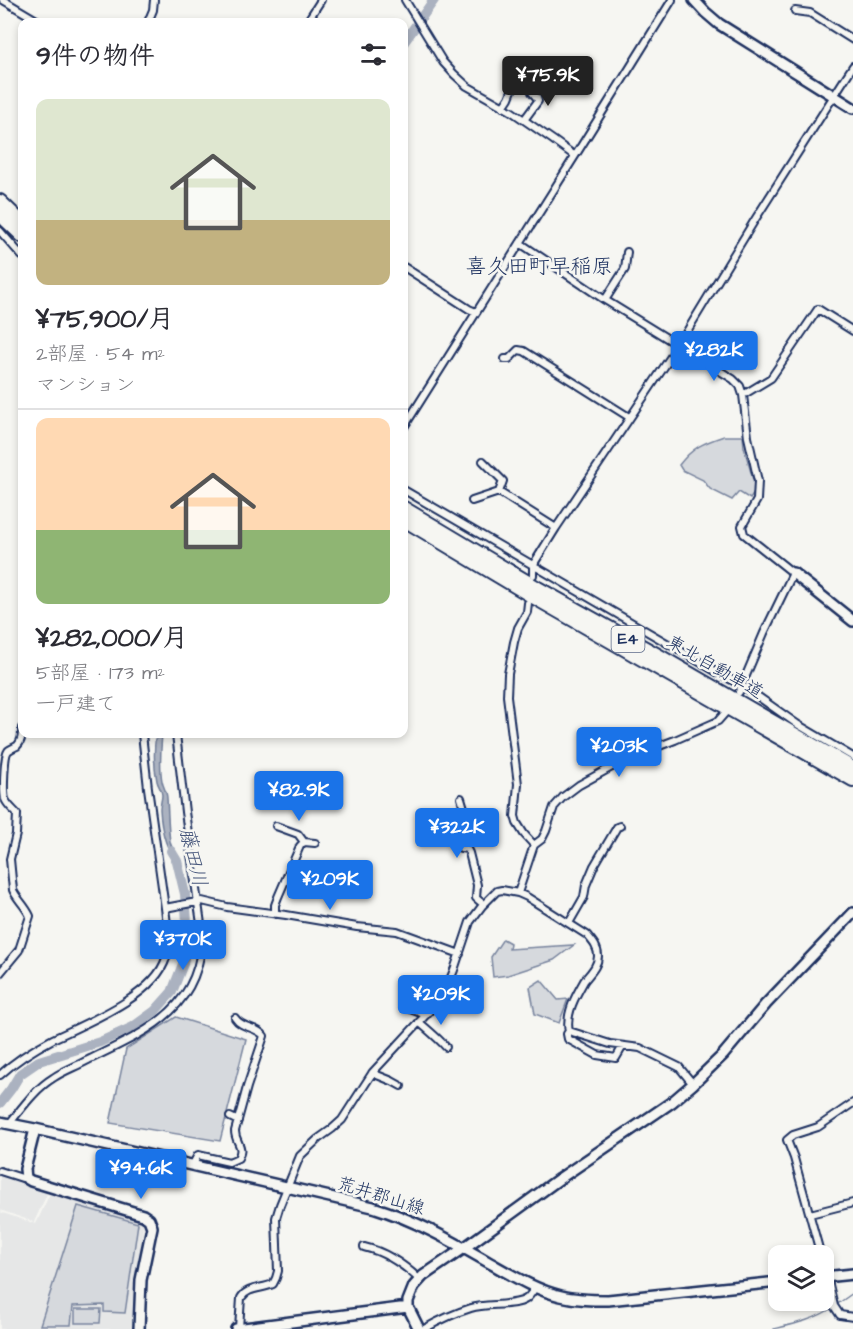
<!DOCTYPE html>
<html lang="ja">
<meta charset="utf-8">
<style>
:root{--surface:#fff;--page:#f7f7f7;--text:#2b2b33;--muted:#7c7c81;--line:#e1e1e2;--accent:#1a73e8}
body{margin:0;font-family:"Architects Daughter","Klee One",sans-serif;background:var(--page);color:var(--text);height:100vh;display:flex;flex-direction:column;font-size:22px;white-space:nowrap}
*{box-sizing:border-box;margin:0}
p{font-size:20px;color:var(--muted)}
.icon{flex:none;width:33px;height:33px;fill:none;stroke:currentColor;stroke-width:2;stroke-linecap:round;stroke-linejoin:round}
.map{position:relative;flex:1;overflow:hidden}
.sheet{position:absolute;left:18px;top:18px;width:390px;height:720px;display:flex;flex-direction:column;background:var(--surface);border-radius:12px;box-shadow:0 3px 9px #0003}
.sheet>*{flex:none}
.controls{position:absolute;left:768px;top:1245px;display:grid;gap:12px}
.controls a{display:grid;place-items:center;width:66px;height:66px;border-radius:12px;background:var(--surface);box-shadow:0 3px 9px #0003;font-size:30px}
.price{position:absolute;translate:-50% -51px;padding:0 14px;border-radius:6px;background:var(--accent);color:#fff;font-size:20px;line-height:39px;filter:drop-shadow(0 2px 3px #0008)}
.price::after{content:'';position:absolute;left:50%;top:36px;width:18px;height:14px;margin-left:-9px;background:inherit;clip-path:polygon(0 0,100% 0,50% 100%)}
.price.active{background:#222;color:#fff}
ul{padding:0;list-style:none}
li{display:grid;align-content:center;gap:12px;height:318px;padding:0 18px}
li+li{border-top:2px solid var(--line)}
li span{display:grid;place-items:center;height:186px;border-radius:12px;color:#555}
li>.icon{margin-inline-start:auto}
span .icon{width:108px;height:108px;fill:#fffc;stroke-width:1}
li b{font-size:26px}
h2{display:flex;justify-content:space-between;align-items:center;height:72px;padding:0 18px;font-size:26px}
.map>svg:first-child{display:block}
.built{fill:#e6e7e7}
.green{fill:#d6d9dd;stroke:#78849e;stroke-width:1.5}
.water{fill:#abb2c0;stroke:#717e99;stroke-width:1.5}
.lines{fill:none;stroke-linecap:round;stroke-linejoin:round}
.stream{stroke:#717e99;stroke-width:1.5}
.river{stroke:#abb2c0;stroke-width:10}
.street-casing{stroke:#1b2f5e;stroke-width:10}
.secondary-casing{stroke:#1b2f5e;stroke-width:14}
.highway-casing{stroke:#1b2f5e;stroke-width:16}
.street{stroke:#f6f6f2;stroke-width:6}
.secondary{stroke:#f6f6f2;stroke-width:9}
.highway{stroke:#f6f6f2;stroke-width:12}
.labels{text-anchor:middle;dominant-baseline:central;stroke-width:5;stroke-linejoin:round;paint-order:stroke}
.shield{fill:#f6f6f2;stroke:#5d6b8a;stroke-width:1.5}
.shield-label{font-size:16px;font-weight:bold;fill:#1b2f5e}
.street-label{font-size:18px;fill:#1b2f5e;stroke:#f6f6f2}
.water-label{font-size:20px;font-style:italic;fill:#46567b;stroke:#f6f6f2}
.quarter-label{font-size:21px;fill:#1b2f5e;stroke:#f6f6f2}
</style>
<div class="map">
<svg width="853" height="1329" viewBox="0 0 853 1329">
<rect width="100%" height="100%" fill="#f6f6f2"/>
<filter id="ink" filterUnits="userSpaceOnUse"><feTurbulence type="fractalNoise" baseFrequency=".0167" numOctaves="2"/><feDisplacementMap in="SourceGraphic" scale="12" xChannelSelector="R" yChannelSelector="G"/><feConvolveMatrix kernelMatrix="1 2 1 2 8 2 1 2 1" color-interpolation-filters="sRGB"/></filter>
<g filter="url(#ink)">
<path class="built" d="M3 1175 49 1190 34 1222 0 1210V1177Z
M51 1191 144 1220 132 1329H0V1212L36 1224Z"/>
<path class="green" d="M724 436H743L744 447 755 487 754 493 750 499 739 492 732 500 710 489 703 480 682 470 679 465C693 447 703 443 724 436Z
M503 939 510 943 509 949 574 945 554 960 508 975 493 977 491 957Z
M541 980 558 1000 568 999 559 1023 535 1014 530 987Z
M176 1017 246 1039 220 1141 110 1123 126 1049Z
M78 1206 138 1223 125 1313 104 1312V1305L73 1306 71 1325H40Z
M75 1309H101L100 1323H75Z"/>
<path class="water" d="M156 734H162C161 749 159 765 162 781 163 787 167 792 167 798 168 812 168 827 170 841 171 849 178 853 178 862 164 849 161 827 160 809 160 804 162 800 162 795 162 790 158 786 157 781 154 767 154 748 156 734Z"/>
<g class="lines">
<path class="stream" d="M836 1305 853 1293
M774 1329C795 1324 814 1320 832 1308"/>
<path class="river" d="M404 42 434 0
M0 1103 11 1089 20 1074 39 1061 100 1042 133 1027 155 1011 172 992 183 964 188 936 185 894 177 861 171 851"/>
<g class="street-casing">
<path id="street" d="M3 0 40 22
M795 11 810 13 853 40
M148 22 153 10 154 0
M307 22 321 0
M503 107 509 98 513 88 510 84
M524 120 538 101 537 98 532 92
M575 156 672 0
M0 231 22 256
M520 243 605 300 733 379 740 386 743 395 748 437 758 481 757 500 742 526 744 534 793 573 764 633 739 692
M404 267 469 309 476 312
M605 300 625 269 627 252
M505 359H509L518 350 524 351 629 417
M743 395 771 378 818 309 853 331
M404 427 575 156 553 140 511 111 467 86 454 74 443 62 405 0
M483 461 503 481 499 492 556 528
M404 490 715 671 743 686 797 724 853 757
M472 501 499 492
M533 575V565L556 528 678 346 756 218 853 66
M528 603 527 612 518 628 514 642 508 674 507 696 518 784 515 816 517 823 524 834 534 845
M142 734 148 788 165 908
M461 798 464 808 461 848 467 849 469 853 477 885 476 898 483 904
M276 826 298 834 304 842
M518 893 534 845 542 839 546 831 554 807 563 797 579 785 628 758 675 740 718 721 725 713
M275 914V905L278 897 300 846 304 842 315 843
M569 923 584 897 586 885 594 866 617 827 620 826
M0 973 19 950 30 916C25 905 16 898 13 890L10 859 16 834 17 814C14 810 7 805 5 799 3 792 4 756 8 751 10 749 15 747 17 746 22 741 22 735 22 728
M405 1007 426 1015
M419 1022C428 1030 438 1038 446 1047
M569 1031 567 1034 568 1039 597 1055 616 1058 623 1046
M372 1073 392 1081 401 1086
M0 1075C15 1061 34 1049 53 1039 86 1023 155 996 166 958 170 942 167 925 165 908L202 901 227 907 286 915 357 927 397 931 460 954
M230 1117 238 1121
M9 1124C22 1108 35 1089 53 1078 63 1071 75 1067 86 1061 146 1032 203 1009 202 931L185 812 176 734
M192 1166 198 1155 229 1162 238 1158C245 1146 235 1143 235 1131L247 1087 264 1036C257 1026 242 1029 235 1018
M0 1171 22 1178H26
M810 1214 853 1203
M364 1247C386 1252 403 1264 419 1279
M821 1256 794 1158 787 1140 793 1135 818 1127 853 1103
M824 1264 834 1306 840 1315 853 1317
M239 1328 241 1298C247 1287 262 1289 273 1284L276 1278 278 1271 276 1218 280 1205 300 1156 318 1139 332 1129 342 1120 373 1072 434 1006 447 987 454 970 470 922 482 906 497 891 502 890 518 893 527 897 587 935C592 941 598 947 598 956 598 966 590 973 584 981 576 995 565 1014 569 1031L610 1044 640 1048 679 1067 693 1084
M424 1329C438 1321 455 1313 471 1308 487 1303 514 1307 526 1299 530 1296 532 1292 535 1288"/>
</g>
<g class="secondary-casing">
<path id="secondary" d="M694 0 705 12 719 24 853 108
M793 573 853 621
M0 1122 35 1129 373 1207C415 1220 452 1241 490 1263 513 1276 536 1290 561 1296 577 1300 592 1300 608 1300L778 1282
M35 1129 25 1169 26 1178 31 1181 143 1215 149 1219 152 1227 141 1280 139 1329
M824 1277 853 1274
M236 1329 408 1307
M419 1329 408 1307V1301L414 1286 423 1276 464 1248 559 1179 672 1102 693 1084 723 1055 766 1004 853 913"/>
</g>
<g class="highway-casing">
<path id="highway" d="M0 201 22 222
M0 215 22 236
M404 508 538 588 658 655 853 768
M404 520 533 597 853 780"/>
</g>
<use href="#street" class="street"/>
<use href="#secondary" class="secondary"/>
<use href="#highway" class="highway"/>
</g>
</g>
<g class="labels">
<rect class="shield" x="611.5" y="626" width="33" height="26" rx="4.5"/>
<g class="shield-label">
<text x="628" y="639">E4</text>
</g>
<g class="street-label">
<text transform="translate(715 667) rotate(30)">東北自動車道</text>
<text transform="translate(381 1196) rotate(17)">荒井郡山線</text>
</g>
<g class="water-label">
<text transform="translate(193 857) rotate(76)">藤田川</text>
</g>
<g class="quarter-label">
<text x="539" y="266">喜久田町早稲原</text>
</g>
</g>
</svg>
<div class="controls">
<a><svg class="icon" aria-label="layers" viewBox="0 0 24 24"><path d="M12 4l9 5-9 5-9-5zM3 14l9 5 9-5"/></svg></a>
</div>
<b class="price active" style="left:548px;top:107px">¥75.9K</b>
<b class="price" style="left:714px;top:382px">¥282K</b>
<b class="price" style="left:619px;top:778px">¥203K</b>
<b class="price" style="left:299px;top:822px">¥82.9K</b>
<b class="price" style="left:457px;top:859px">¥322K</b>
<b class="price" style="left:330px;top:911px">¥209K</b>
<b class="price" style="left:183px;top:971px">¥370K</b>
<b class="price" style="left:441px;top:1026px">¥209K</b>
<b class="price" style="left:141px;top:1200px">¥94.6K</b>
<section class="sheet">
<h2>9件の物件<svg class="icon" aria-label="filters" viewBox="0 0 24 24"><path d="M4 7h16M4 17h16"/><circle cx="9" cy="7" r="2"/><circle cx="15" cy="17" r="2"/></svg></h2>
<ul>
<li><span style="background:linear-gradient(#dfe7d0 65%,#c2b280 0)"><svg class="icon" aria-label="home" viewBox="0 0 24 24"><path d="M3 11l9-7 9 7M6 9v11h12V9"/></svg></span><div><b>¥75,900/月</b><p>2部屋 · 54 m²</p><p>マンション</p></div></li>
<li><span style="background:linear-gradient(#ffd9b3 60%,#8fb573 0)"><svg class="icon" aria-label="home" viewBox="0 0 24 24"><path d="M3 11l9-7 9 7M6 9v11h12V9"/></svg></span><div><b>¥282,000/月</b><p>5部屋 · 173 m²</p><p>一戸建て</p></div></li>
</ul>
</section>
</div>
